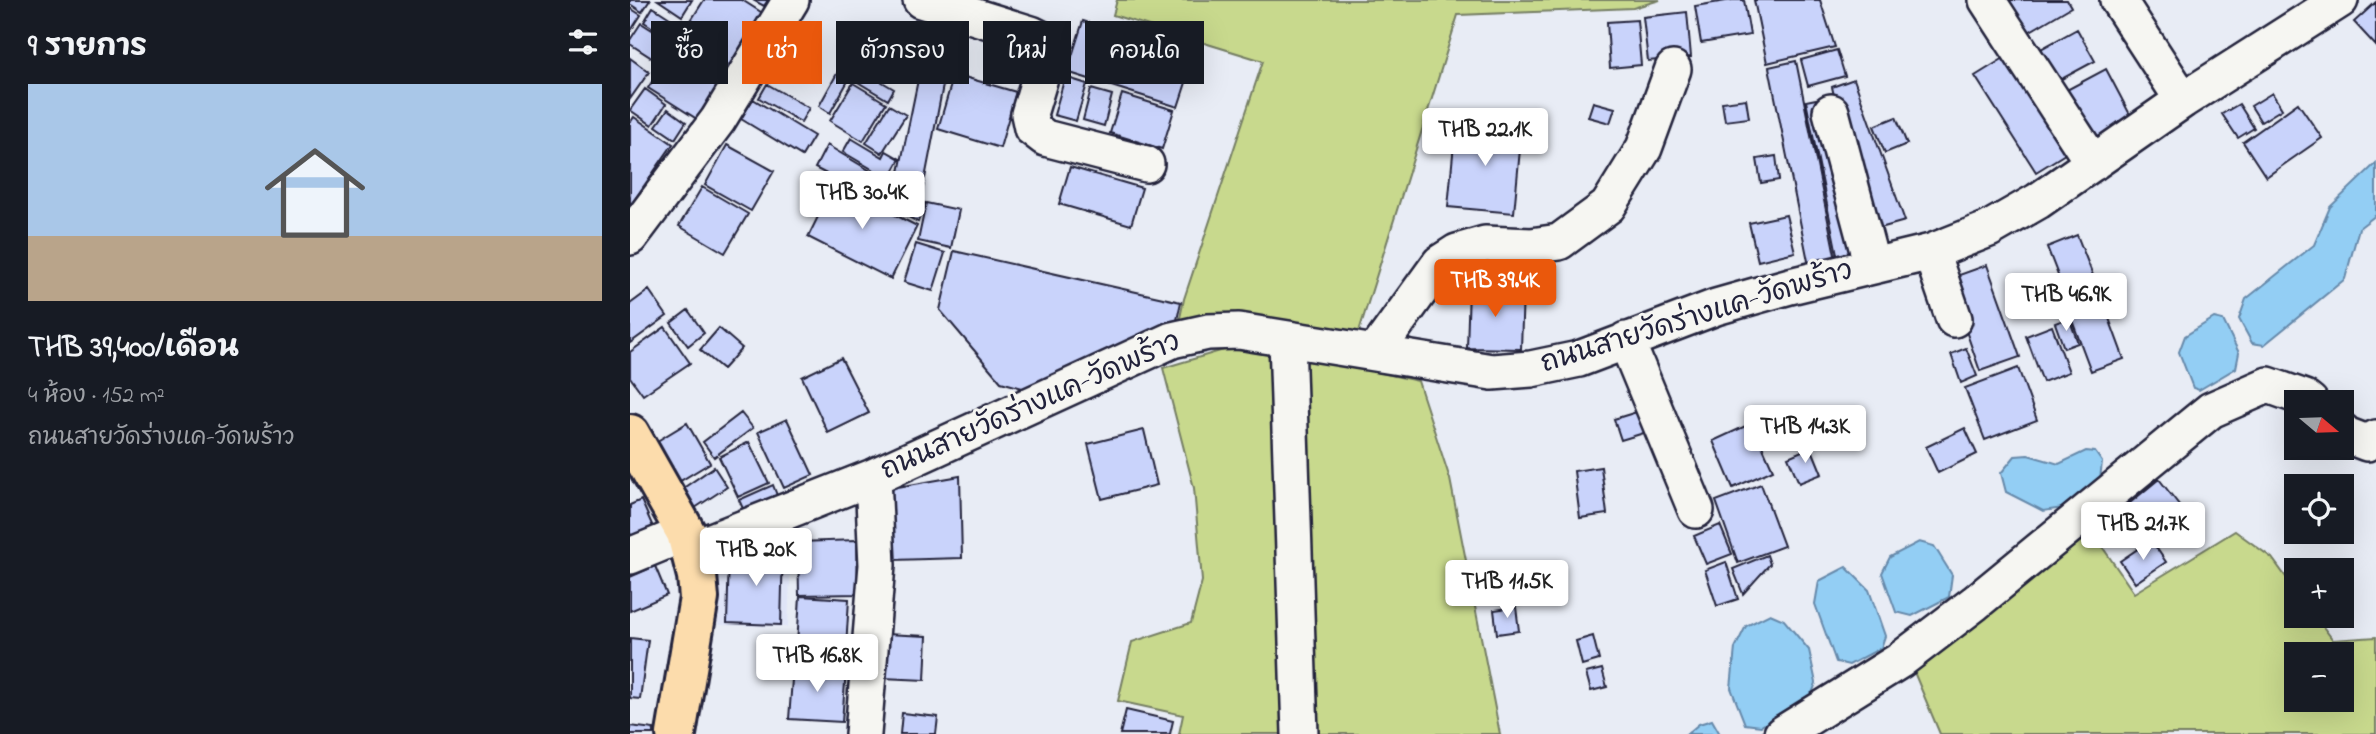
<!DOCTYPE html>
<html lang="th">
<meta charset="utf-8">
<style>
:root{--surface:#171b24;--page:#20242c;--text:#f1f3f6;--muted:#9ea1a6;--accent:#ea580c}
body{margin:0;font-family:"Indie Flower","Playpen Sans Thai",sans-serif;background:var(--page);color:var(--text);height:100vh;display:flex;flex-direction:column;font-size:26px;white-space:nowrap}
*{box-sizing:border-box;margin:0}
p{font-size:23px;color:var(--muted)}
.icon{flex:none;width:38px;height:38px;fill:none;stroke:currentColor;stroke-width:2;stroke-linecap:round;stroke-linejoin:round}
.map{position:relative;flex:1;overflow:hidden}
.panel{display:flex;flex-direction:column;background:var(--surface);width:630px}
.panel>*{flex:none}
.banner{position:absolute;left:21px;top:21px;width:665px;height:63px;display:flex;gap:14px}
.needle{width:46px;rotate:109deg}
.buttons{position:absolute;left:1654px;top:390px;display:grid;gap:14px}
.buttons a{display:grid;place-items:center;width:70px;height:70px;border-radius:0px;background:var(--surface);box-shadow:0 7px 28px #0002;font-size:35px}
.price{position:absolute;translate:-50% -60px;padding:0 16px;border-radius:7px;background:#fff;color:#222;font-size:23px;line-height:46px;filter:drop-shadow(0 2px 4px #0008)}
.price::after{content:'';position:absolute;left:50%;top:42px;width:21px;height:16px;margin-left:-10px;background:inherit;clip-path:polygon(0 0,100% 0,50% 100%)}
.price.current{background:var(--accent);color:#fff}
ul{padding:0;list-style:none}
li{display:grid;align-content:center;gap:14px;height:371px;padding:0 28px}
li span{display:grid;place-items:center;height:217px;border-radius:0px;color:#555}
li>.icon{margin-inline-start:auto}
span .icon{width:126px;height:126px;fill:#fffc;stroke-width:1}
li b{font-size:30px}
h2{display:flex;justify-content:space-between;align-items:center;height:84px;padding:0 28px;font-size:30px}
.tag{padding:0 24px;border-radius:0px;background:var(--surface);box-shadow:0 7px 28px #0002;font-size:24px;line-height:63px}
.tag.current{background:var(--accent);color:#fff}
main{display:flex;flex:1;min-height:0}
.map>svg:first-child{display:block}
.built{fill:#dfe4f7}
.green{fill:#c8d98d;stroke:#757e64;stroke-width:2;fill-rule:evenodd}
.water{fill:#93cef4;stroke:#6689aa;stroke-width:2}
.building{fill:#c9d3fb;stroke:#22223b;stroke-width:2}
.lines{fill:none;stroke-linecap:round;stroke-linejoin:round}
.minor-casing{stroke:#22223b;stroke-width:40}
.major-casing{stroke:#22223b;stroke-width:44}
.minor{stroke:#f6f6f2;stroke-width:35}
.major{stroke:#fcdcac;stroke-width:38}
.labels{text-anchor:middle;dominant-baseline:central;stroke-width:6;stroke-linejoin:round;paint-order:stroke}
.street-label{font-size:28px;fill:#22223b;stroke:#f6f6f2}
</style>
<main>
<section class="panel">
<h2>9 รายการ<svg class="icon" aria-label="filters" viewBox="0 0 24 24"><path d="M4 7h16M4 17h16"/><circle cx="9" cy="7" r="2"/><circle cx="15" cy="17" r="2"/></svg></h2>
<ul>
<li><span style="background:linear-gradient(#a9c7e8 70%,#b9a48a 0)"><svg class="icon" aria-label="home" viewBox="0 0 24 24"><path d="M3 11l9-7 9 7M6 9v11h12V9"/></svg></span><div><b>THB 39,400/เดือน</b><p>4 ห้อง · 152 m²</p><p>ถนนสายวัดร่างแค-วัดพร้าว</p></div></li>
</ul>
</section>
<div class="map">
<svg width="1746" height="734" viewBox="0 0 1746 734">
<rect width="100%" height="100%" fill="#e8ecf5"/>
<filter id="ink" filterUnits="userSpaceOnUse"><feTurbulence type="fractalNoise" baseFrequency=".0143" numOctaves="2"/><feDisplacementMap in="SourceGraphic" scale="14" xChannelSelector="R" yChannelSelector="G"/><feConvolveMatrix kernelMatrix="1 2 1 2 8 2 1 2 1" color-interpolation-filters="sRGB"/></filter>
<g filter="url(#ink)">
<path class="built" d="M162 531 158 627 88 625 89 558Z"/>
<path class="green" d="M487 0H1030L1003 8 828 15 727 338 548 327 554 299 633 61 483 15Z
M597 349 693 360 788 381 820 479 870 734H549L553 715 488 701 502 642 561 623 572 581 564 488 533 368Z
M1605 531 1642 558 1666 591V616H1685L1703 640 1746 637V734H1310L1284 672 1462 532 1504 593ZM1666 654H1712V700H1666Z"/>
<path class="water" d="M1746 163V215L1729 228 1715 279 1634 345 1622 343 1609 319 1616 299 1684 245 1700 207Z
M1584 318 1593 320 1609 353 1606 368 1569 390 1563 388 1549 352 1555 336Z
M1456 451 1465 452 1472 462 1470 479 1433 508 1413 511 1376 492 1371 473 1385 456 1398 455 1429 464Z
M1289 542 1304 546 1322 575 1319 597 1282 616 1266 612 1252 573 1260 557Z
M1216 567 1239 590 1255 636 1251 648 1219 665 1206 662 1185 604 1189 581Z
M1140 614 1154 620 1179 650 1186 683 1181 696 1131 726 1115 724 1101 688 1105 648 1116 626Z
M1082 720 1090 734H1057L1069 724Z"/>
<path class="building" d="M0 0H20L12 12 0 4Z
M28 0H62L52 16Z
M74 0H112L134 14 67 119 18 88Z
M123 0H138L134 6Z
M1102 0H1114L1120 35 1071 43 1065 6Z
M1124 0H1190L1205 47 1137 63Z
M1377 0H1437L1441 7 1397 33Z
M1746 2V46L1724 22Z
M23 7 49 24 39 38 14 22Z
M0 8 11 15 0 32Z
M1057 12 1061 57 1018 61 1013 17Z
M1007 20 1011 65 980 68 977 22Z
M453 21 565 55 548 107 437 72Z
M11 23 38 40 25 60 0 44V40Z
M1447 29 1465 61 1428 81 1411 49Z
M1207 50 1215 76 1178 86 1171 60Z
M0 58 19 72 0 99Z
M1374 58 1435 154 1406 172 1345 76Z
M215 59 227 65 200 113 189 106Z
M1166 61 1208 270 1181 276 1139 67Z
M1476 69 1505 124 1462 147 1433 92Z
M232 70 264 89 258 100 226 81Z
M290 70 315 75 292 194 267 182Z
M324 74 386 92 370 148 308 129Z
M435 77 457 84 446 121 424 115Z
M1224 79 1275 221 1236 232 1202 87Z
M223 83 256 103 233 141 200 121Z
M137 84 179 108 171 122 129 98Z
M15 89 36 104 22 125 0 110Z
M461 89 482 95 474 126 453 120Z
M1642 93 1652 109 1631 122 1621 106Z
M492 94 544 110 532 149 480 133Z
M1191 98 1224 261 1209 264 1176 101Z
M123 99 184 136 172 156 111 119Z
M1116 99 1119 118 1095 121 1092 102Z
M963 102 985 108 980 123 958 117Z
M1668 103 1692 138 1636 177 1613 142Z
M1609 104 1624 128 1608 138 1592 114Z
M259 105 276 115 252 153 236 143Z
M38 109 56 122 45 139 26 126Z
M4 117 43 144 0 206V123Z
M1266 117 1277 144 1255 153 1244 126Z
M826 122 892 128 884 213 818 207Z
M221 138 253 157 256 151 270 159 259 179 213 152Z
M97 145 144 171 121 211 75 185Z
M197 145 294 203 288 222 185 168Z
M1146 156 1149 180 1131 183 1127 159Z
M440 167 512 188 501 225 429 204Z
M204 184 287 226 261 279 178 237Z
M72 187 118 214 95 253 49 226Z
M296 203 329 210 321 248 288 241Z
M1156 215 1165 252 1128 261 1119 223Z
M1447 235 1466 283 1436 296 1417 247Z
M286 244 315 253 303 291 274 282Z
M324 251 551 302 545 329 396 389 371 382 310 310Z
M1357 265 1390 357 1350 371 1318 279Z
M839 289 893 290 891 349 837 348Z
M19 290 37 316 0 343V304Z
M1473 302 1494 359 1461 371 1440 315Z
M58 310 74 333 58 346 41 323Z
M1439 318 1448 343 1434 348 1425 323Z
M1422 326 1439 372 1413 382 1396 336Z
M35 327 60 363 13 395 0 377V352Z
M89 328 112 348 93 369 70 350Z
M1336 348 1347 376 1331 383 1321 354Z
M211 358 239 413 198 433 172 377Z
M1388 368 1407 420 1355 440 1335 388Z
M1010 411 1017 432 991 440 984 419Z
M111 413 123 428 84 457 73 442Z
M157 419 183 475 154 488 128 432Z
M57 423 80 463 47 483 24 443Z
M1122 423 1143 470 1103 488 1083 441Z
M1335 428 1347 454 1308 473 1296 447Z
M514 430 527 485 472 499 458 444Z
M119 442 139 483 108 497 89 457Z
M1181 447 1192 474 1169 483 1158 457Z
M84 467 97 487 65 508 52 489Z
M971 467 977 514 950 518 944 471Z
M330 476 332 558 263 560 262 488Z
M1529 479 1553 510 1512 542 1489 512Z
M1131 484 1154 546 1108 563 1086 501Z
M143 485 148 498 115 513 109 500Z
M11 500 27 536 6 546 0 533V505Z
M1090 525 1102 554 1076 564 1064 536Z
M227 540 228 594 169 595 168 542Z
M1521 540 1536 562 1505 583 1490 561Z
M153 547 151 625 97 623 99 558Z
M1137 555 1140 564 1113 594 1103 569Z
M1096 562 1108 599 1087 606 1075 570Z
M25 566 37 595 0 611V577Z
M170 596 219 599 215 664 166 661Z
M886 607 889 631 867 634 864 610Z
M255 634 297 636 295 680 253 678Z
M963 636 969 660 952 665 946 641Z
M0 638 18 640 10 699 0 698Z
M163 666 216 669 212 722 159 719Z
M972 669 977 687 961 691 956 673Z
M496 710 543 721 540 734H490Z
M272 713 308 717 306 734H270Z
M0 726 24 729 23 734H0Z"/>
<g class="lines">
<g class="minor-casing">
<path id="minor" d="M291 0 401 34 411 39 418 51 399 114 402 128 415 138 516 164
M1357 0 1463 163
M1488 0 1553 100
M1201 112 1242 266
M0 237 88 120 161 0
M1301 252 1324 319
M657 339 670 734
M996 340 1066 510
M745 353 810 263 827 252 855 244 901 246 929 242 978 206 1014 148 1043 69
M1712 431 1716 435 1737 443 1746 438
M61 549 243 477 542 340 578 332 609 331 862 372 901 369 949 359 1086 307 1160 286 1301 252 1359 229 1408 201 1553 100 1710 0
M0 556 56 533
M233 734 247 565 243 477
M1152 734 1269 661 1345 603 1581 410 1638 385 1675 398 1680 402"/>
</g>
<g class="major-casing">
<path id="major" d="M0 434 56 533 67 576 69 598 46 734"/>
</g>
<use href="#minor" class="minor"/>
<use href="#major" class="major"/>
</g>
</g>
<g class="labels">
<g class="street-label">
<text transform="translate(1067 318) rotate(-17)">ถนนสายวัดร่างแค-วัดพร้าว</text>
<text transform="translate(401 407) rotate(-24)">ถนนสายวัดร่างแค-วัดพร้าว</text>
</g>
</g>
</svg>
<div class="buttons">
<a><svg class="needle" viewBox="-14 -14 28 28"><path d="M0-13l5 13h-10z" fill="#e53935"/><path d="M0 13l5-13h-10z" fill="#9ea1a6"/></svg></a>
<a><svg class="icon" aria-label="locate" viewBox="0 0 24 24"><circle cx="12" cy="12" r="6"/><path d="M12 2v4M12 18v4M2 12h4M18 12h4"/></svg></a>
<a>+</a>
<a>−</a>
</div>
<b class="price" style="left:855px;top:168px">THB 22.1K</b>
<b class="price" style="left:232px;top:231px">THB 30.4K</b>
<b class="price current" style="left:865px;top:319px">THB 39.4K</b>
<b class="price" style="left:1436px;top:333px">THB 46.9K</b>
<b class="price" style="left:1175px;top:465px">THB 14.3K</b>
<b class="price" style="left:1513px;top:562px">THB 21.7K</b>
<b class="price" style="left:126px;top:588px">THB 20K</b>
<b class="price" style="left:877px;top:620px">THB 11.5K</b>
<b class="price" style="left:187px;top:694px">THB 16.8K</b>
<div class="banner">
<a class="tag">ซื้อ</a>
<a class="tag current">เช่า</a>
<a class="tag">ตัวกรอง</a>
<a class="tag">ใหม่</a>
<a class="tag">คอนโด</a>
</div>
</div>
</main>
